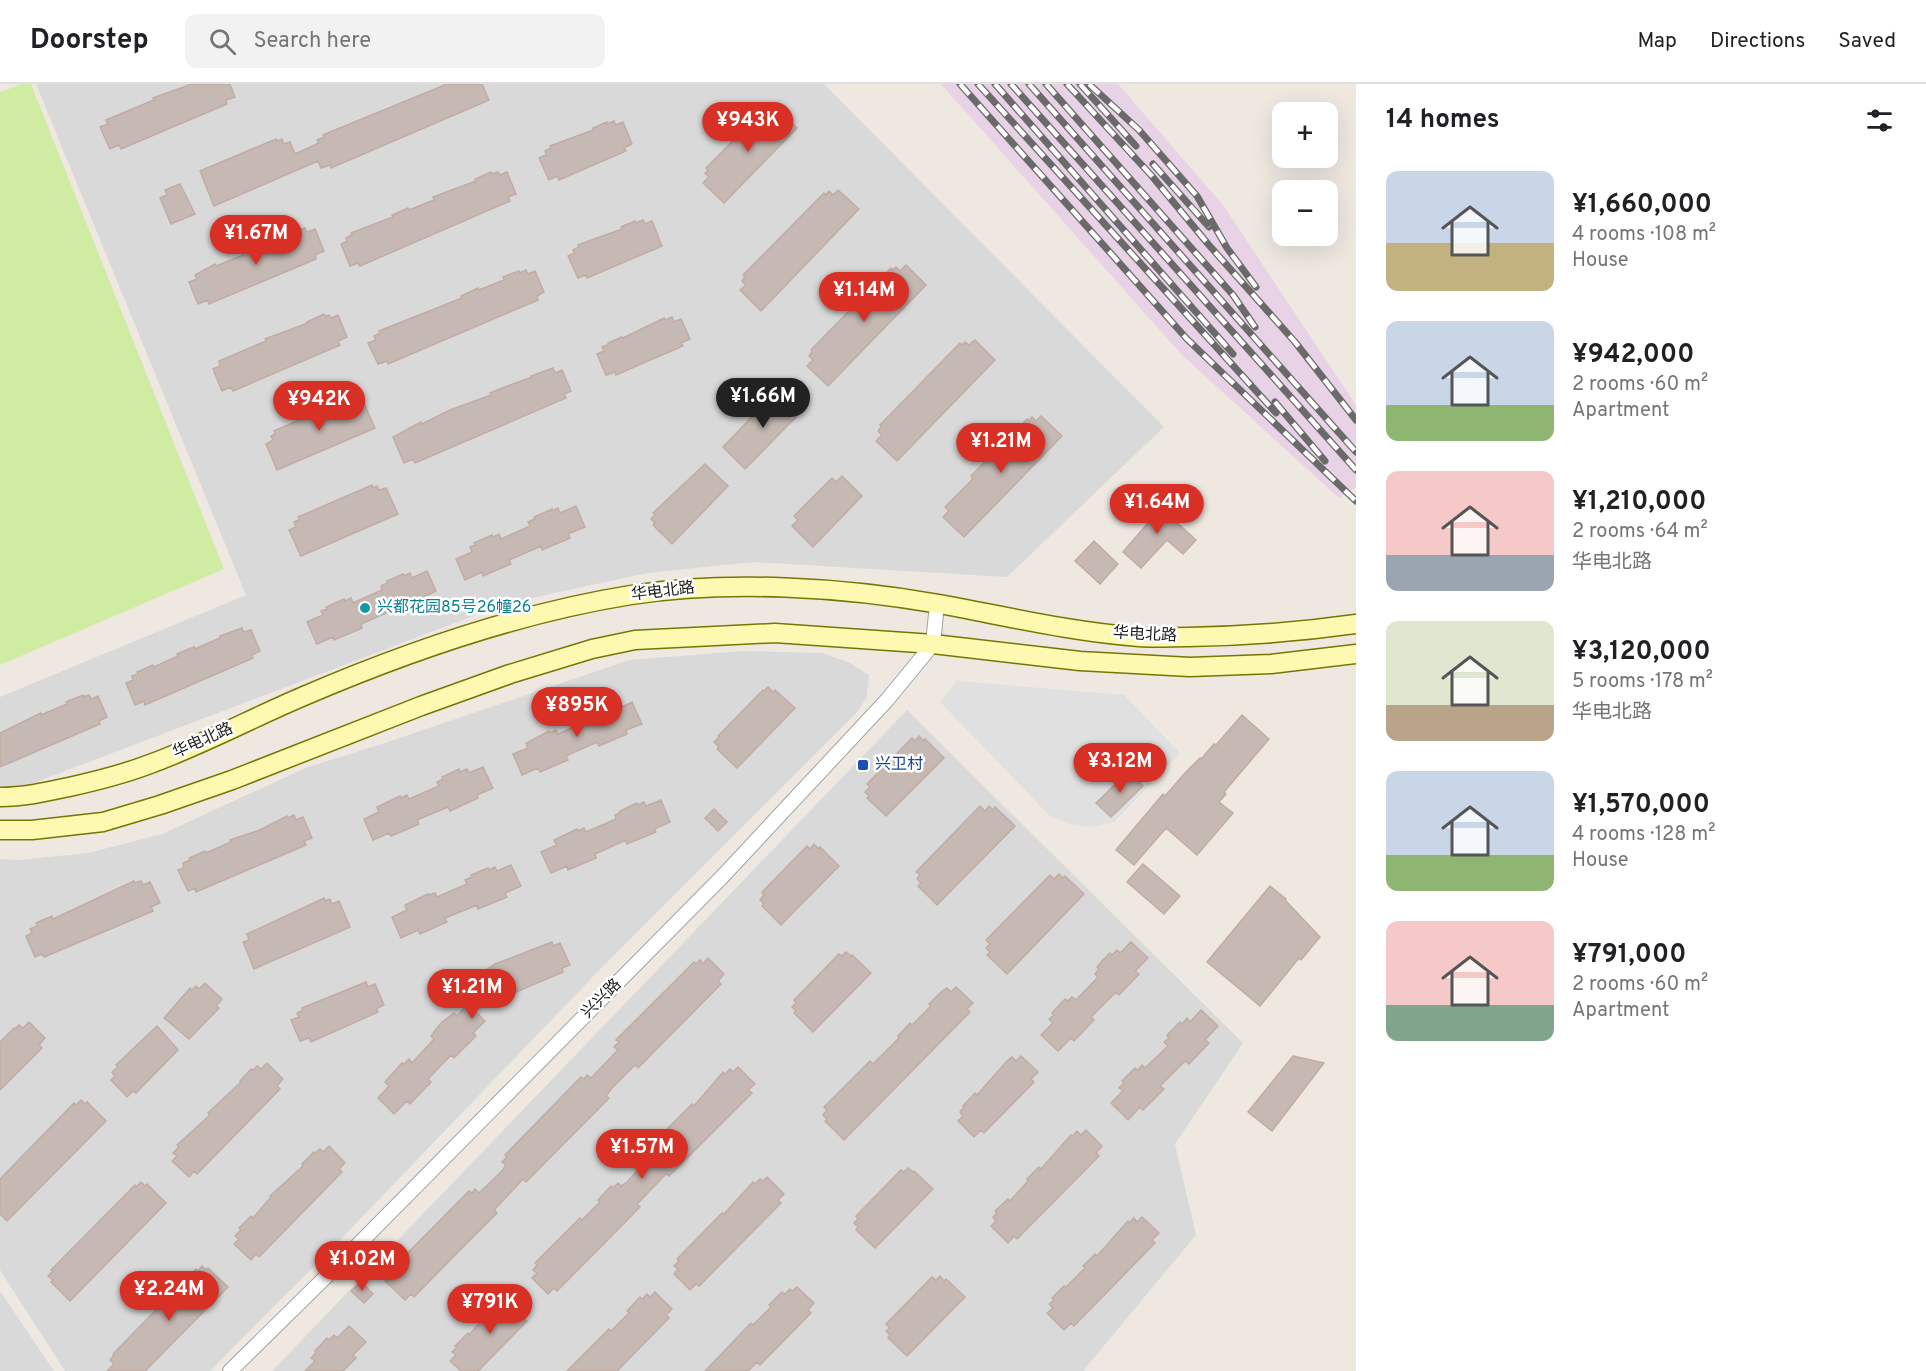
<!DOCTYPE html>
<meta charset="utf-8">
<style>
:root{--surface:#fff;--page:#f2f2f2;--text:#202124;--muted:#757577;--line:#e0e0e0;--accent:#d93025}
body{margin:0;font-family:Overpass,"Noto Sans SC",sans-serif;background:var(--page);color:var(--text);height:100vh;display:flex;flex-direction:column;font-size:22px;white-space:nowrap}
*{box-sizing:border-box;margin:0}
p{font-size:20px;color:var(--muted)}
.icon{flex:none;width:33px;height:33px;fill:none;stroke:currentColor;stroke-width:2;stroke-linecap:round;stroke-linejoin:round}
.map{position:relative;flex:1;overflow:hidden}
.sheet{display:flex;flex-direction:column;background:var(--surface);width:570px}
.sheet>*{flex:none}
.buttons{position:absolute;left:1272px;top:18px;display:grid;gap:12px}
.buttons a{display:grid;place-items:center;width:66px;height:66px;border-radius:12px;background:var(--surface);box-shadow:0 6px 24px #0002;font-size:30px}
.price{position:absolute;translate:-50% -51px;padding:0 14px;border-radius:21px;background:var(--accent);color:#fff;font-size:20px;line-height:39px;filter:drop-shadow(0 2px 3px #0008)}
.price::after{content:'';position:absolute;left:50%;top:36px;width:18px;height:14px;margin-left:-9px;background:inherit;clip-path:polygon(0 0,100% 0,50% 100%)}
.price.on{background:#222;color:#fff}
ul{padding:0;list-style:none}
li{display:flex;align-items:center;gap:18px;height:150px;padding:0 30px}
li span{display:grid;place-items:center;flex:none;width:168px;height:120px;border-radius:12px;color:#555}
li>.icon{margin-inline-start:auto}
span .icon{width:72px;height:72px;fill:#fffc;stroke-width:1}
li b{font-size:26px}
h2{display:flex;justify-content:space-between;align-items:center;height:72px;padding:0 30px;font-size:26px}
header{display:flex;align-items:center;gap:36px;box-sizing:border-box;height:84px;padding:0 30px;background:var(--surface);border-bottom:2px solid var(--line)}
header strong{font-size:28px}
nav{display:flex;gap:33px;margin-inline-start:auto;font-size:21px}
.search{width:420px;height:54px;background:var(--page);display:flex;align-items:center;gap:15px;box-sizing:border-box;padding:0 21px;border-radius:12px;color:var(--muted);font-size:22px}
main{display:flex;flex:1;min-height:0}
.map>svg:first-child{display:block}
.residential{fill:#dad9d9}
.industrial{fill:#e8d2e6}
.grass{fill:#cfeca2}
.parking{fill:#e0e0e0}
.building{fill:#c6b9b4;stroke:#c1aca2;stroke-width:1.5}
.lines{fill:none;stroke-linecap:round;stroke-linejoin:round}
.minor-casing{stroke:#a3a3a3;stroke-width:16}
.secondary-casing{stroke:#767600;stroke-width:21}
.minor{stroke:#fff;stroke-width:14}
.secondary{stroke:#fdf9b0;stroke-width:18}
.rail-casing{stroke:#6a6a6a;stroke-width:7}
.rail{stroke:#fff;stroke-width:4.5;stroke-dasharray:14;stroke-linecap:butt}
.culture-dot{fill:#0f9aa8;stroke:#fff;stroke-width:2}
.transit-dot{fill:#1a4fb4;stroke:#fff;stroke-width:2}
.labels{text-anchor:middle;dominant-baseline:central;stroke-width:5;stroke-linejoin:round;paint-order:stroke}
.street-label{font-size:16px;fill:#1c1c1c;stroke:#fff}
.culture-label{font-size:16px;fill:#0d838f;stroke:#fff;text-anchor:start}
.transit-label{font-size:16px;fill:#164399;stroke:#fff;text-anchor:start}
</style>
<header>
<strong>Doorstep</strong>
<div class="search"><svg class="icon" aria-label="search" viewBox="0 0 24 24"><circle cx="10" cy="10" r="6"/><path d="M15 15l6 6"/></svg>Search here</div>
<nav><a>Map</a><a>Directions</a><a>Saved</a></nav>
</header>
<main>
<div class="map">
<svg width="1356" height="1287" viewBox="0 0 1356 1287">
<rect width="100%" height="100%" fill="#eee8e1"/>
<path class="residential" d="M36 0H824L1164 343 1007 493 754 478 647 489 505 520 23 703 0 702V613L246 511Z
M742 567 822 569 848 578 869 591 867 613 858 627 610 875 339 1157 210 1287H65L0 1186V775L18 776 88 769 162 750 308 683 385 659 629 576Z
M907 626 1243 959 1175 1060 1196 1151 1083 1287H272Z
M0 1207 54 1287H0Z"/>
<path class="industrial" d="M941 0H1118L1223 121 1356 321V403L1339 414 1182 271Z"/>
<path class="grass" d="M22 0H31L224 485 0 581V8Z"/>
<path class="parking" d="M957 597 1124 611 1180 669 1114 738 1089 743 1069 740 1049 731 940 618Z"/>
<path class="building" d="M192 0H230L235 13 226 16 227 20 135 59 121 65 119 61 110 65 100 43 108 40 106 36 154 16 153 14Z
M447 0H482L489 16 331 84 330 81 321 84 318 77 214 122 200 87 276 55 277 57 282 55 284 60 290 58 295 70 319 59 317 56 324 53 323 51Z
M776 24 797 44 724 119 703 99 709 93 705 89 708 87 706 84 762 27 764 29 767 26 771 30Z
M614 37 616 41 623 38 632 60 624 64 626 67 559 96 557 92 549 96 539 74 546 71 545 67 551 64 550 62 593 46V44L607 38V40Z
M491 88 492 90 498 88 500 91 507 88 516 110 508 113 510 117 360 182 358 179 350 182 341 160 347 157 346 154 352 151 351 149 393 133 392 131 408 124 409 126 434 116 433 113 476 97 475 95Z
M180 100 195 130 171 140 160 114 167 111 165 106Z
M838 106 859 125 761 227 740 206 746 201 742 197 745 193 743 191 824 109 826 111 829 107 833 111Z
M643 136 645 140 652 137 662 162 587 194 586 191 578 194 568 172 575 169 573 166 579 163 578 161 622 145 621 143 635 137 636 139Z
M305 144 307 148 315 145 324 167 315 171 316 175 209 220 208 216 198 220 189 198 197 195 195 191 215 180 216 182 243 171 242 169 257 163 258 165 285 153 284 151Z
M906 181 926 201 828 302 807 282 813 276 809 272 812 268 811 266 891 184 893 186 896 183 900 187Z
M526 186 528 190 535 187 544 208 537 212 538 216 388 280 387 277 378 280 368 259 376 256 374 252 380 249 379 247 462 214 461 212 478 204 479 206 504 196 503 193 519 187 520 189Z
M324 230 325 232 329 231 331 234 338 231 347 253 338 257 340 261 233 307 231 303 222 307 213 285 220 282 219 277 266 257 265 255 308 239 307 238Z
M672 233 674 238 681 235 690 255 681 259 683 262 616 291 615 288 606 291 597 270 604 267 602 263 608 261V259L622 253 623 254 664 234 665 236Z
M975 256 995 276 897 377 876 357 882 351 878 347 881 343 880 341 960 259 962 261 965 258 969 261Z
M553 284 555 289 562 286 571 307 564 310 566 314 415 379 413 375 404 379 393 353 421 338 422 340 450 326 491 311 490 309 505 303 532 293 531 292Z
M784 306 801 322 794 329 797 332 745 385 723 363 775 309 779 312Z
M348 315 350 318 354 316 356 320 363 317 375 344 277 386 266 360 273 356 271 352 275 350 274 347Z
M1041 332 1062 352 964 453 943 433 949 427 945 423 973 395 971 392 1027 335 1029 337 1032 333 1036 337Z
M705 380 728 402 672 460 653 441 655 439 651 435 655 431 653 429Z
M842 392 862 412 813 463 792 442 798 436 794 432 832 394 836 398Z
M372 401 373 404 377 402 379 406 386 404 398 430 301 472 289 446 296 443 294 438 299 436 298 433Z
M1150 414 1196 456 1183 470 1167 456 1141 484 1123 468 1148 439 1137 428Z
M576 422 585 443 568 450 570 454 542 466 541 462 509 476 511 480 483 492 482 488 465 496 456 475 472 468 470 463 475 461 474 459 492 451 493 453 499 450 501 455 530 442 528 438 535 435 534 433 552 425V427L558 424 560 429Z
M1094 457 1118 480 1100 500 1075 477Z
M427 487 436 507 420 515 421 519 394 530 393 526 361 540 362 544 334 556 333 553 317 560 307 538 323 531 321 527 327 525 326 523 344 515 345 517 351 514 353 519 382 506 381 502 387 499V497L403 490 404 492 410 489 412 494Z
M242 544 244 548 251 546 260 567 252 571 253 574 145 621 144 617 135 621 126 599 133 596 132 592 138 590 137 588 153 581 154 583 178 572 177 570 194 563 195 565 220 554V552Z
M768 603 773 608 775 606 795 624 737 684 717 665 719 663 714 658 719 653 718 652 763 606 764 607Z
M83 611V613L89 611 91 615 98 612 107 633 99 637 100 640 0 683V649L41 629V631L67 620 66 618Z
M632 618 642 640 626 646 627 650 599 662 597 658 566 672 568 676 540 688 538 684 522 691 513 670 528 664 526 659 549 647 550 649 556 646 558 650 588 637 586 633 592 630 591 629 609 621 610 623 616 620 618 625Z
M1242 631 1269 655 1224 708 1226 710 1219 718 1233 729 1197 771 1166 744 1134 781 1116 766 1163 710 1165 712 1185 689 1200 674 1201 675 1214 660 1216 661Z
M919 652 924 657 925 655 944 674 886 732 867 714 869 712 865 708 870 703 867 700 912 654 915 657Z
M483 683 493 704 477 711 478 714 450 727 448 723 417 736 419 740 391 752 389 749 373 756 364 735 379 728 377 723 400 712 401 714 407 711 409 715 439 702 437 698 443 695 442 693 459 685 460 688 467 685 469 689Z
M1129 687 1143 702 1111 733 1096 719Z
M661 716 670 738 654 745 656 748 627 760 626 756 595 770 596 774 568 786 567 782 551 789 541 768 557 761 554 756 577 745 578 747 584 744 586 748 616 735 615 731 621 728 620 727 637 719 638 721 644 718 646 722Z
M980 722 985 727 989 722 993 726 995 723 1015 742 937 821 918 802 921 799 917 795 920 791 916 788Z
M714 725 727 738 718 747 705 734Z
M294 731 296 736 303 733 312 754 304 757 306 761 196 808 195 804 188 807 178 786 184 784 183 779 190 776 189 774 205 767 206 769 231 758 230 756 260 746 287 732 288 734Z
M814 760 819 765 820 763 839 782 781 841 762 822 764 820 760 816 764 811 762 808 807 762 810 765Z
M1143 780 1180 812 1164 830 1127 798Z
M511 781 521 802 505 809 507 813 478 825 477 821 445 834 447 838 420 850 418 846 401 854 392 833 407 826 405 821 428 810 429 811 435 809 437 813 467 800 465 796 472 793 471 791 488 784 489 786 495 783 497 787Z
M1059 790 1063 794 1065 792 1084 810 1007 890 987 871 990 868 986 864 990 860 986 856 1050 791 1054 795Z
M134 797 135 799 141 797 143 801 150 798 160 819 151 823 153 827 44 873 42 870 35 873 26 852 32 849 30 845 37 842 36 839 52 832 53 835Z
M1270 802 1286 815 1285 816 1320 853 1301 876 1299 874 1260 922 1207 878Z
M324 814 325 817 330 815 332 820 339 817 350 843 254 885 243 858 249 856 247 850Z
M552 858 553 862 560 859 570 881 562 884 563 888 474 926 485 937 473 949 476 952 454 974 451 971 428 995 431 998 410 1020 407 1017 394 1030 378 1014 389 1002 385 998 402 979 404 980 409 975 412 979 434 955 431 952 441 939 454 929 457 932 481 906 477 895 484 892 483 888 495 880Z
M1131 858 1148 874 1135 887 1139 890 1119 911 1116 908 1091 933 1094 936 1074 957 1071 954 1058 967 1041 951 1053 939 1049 935 1054 931 1052 929 1065 915 1068 917 1072 913 1076 916 1098 893 1095 890 1099 885 1097 883 1101 878 1110 869 1112 871 1117 866 1120 869Z
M846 868 851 872 852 871 871 889 813 948 794 929 796 927 792 923 796 919 794 916 839 870 842 872Z
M708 874 724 890 718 897 721 900 638 984 635 981 612 1004 606 1012 609 1014 526 1098 523 1095 494 1126 497 1129 465 1161 414 1213 411 1210 405 1216 385 1197 395 1187 392 1185 469 1107 472 1109 475 1105 479 1109 502 1087 506 1081 502 1078 507 1073 505 1071 581 993 584 995 587 991 591 994 618 966 614 963 619 958 616 956 694 878 696 880 700 876 703 880Z
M366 898 368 903 375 900 384 921 376 925 378 928 311 958 309 954 300 957 291 936 299 933 297 929 303 926 302 924Z
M205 899 222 915 216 922 219 924 189 955 164 934 190 904 192 906 196 902 199 905Z
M956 903 973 919 967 925 970 928 844 1056 825 1037 827 1035 823 1031 827 1026 824 1023 870 977 873 980 899 954 898 952 910 939 912 941 931 922 929 920 942 907 947 904 951 908Z
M1201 926 1218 942 1205 956 1209 959 1189 980 1185 977 1160 1002 1164 1005 1143 1026 1140 1023 1128 1036 1111 1019 1123 1007 1119 1004 1124 999 1122 997 1135 984 1138 986 1142 981 1145 984 1168 962 1164 958 1169 954 1167 951 1180 938 1182 940 1187 934 1190 938Z
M29 938 45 954 39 961 42 964 0 1006V958L14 944 15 945 19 941 23 944Z
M157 942 178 966 136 1009 133 1007 127 1013 111 996 115 992 112 988 118 983 116 981Z
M1021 972 1038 988 1031 995 1034 998 984 1049 981 1046 974 1053 958 1037 963 1032 960 1028 964 1023 963 1022 975 1009 977 1011 1007 977 1012 973 1016 977Z
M1293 972 1324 979 1272 1047 1248 1028Z
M267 979 283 995 277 1002 280 1005 197 1090 194 1087 189 1093 172 1077 177 1072 173 1069 179 1063 177 1061 210 1031 208 1029 241 998 240 997 251 985 253 986 257 982 261 985Z
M738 983 755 1000 748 1006 752 1009 669 1092 666 1090 637 1120 640 1123 569 1195 557 1207 554 1204 548 1210 532 1194 537 1189 533 1186 537 1181 535 1179 580 1134 582 1136 600 1118 598 1116 611 1102 613 1104 618 1099 621 1102 627 1098 648 1075 645 1072 649 1067 647 1065 692 1020 694 1022 723 988 725 990 730 985 733 988Z
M81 1016 85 1020 87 1018 106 1037 7 1137 0 1130V1095L74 1019 76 1021Z
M1086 1046 1102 1062 1096 1069 1099 1072 1017 1155 1014 1152 1008 1159 991 1142 996 1137 993 1133 997 1129 995 1127 1008 1115 1010 1117 1028 1097 1027 1095 1039 1083 1041 1085 1071 1051 1073 1052 1077 1047 1081 1051Z
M329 1062 345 1079 339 1085 342 1088 259 1173 256 1170 251 1176 234 1160 239 1155 235 1152 241 1146 239 1144 251 1132 253 1134 271 1113 270 1112 303 1082 302 1080 314 1068 315 1069 320 1065 323 1068Z
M908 1084 913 1088 914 1087 933 1105 875 1164 856 1146 858 1143 854 1139 858 1135 856 1132 901 1086 904 1088Z
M767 1093 784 1110 778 1116 781 1119 699 1202 696 1200 690 1206 674 1190 678 1185 674 1182 679 1177 677 1175 722 1129 723 1131 753 1098 755 1100 760 1095 763 1097Z
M141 1098 145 1102 147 1100 166 1119 70 1217 51 1198 53 1196 48 1192 53 1187 51 1186 135 1101 136 1103Z
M1142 1133 1159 1149 1152 1156 1155 1159 1074 1242 1071 1239 1064 1246 1047 1229 1053 1224 1049 1220 1054 1216 1052 1214 1064 1202 1066 1203 1085 1184 1083 1182 1095 1170 1097 1172 1128 1137 1129 1139 1134 1134 1137 1138Z
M202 1182 207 1186 208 1184 228 1203 145 1287H107L114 1280 110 1276 114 1271 113 1270 196 1185 198 1187Z
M940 1192 944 1197 946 1195 965 1213 907 1272 888 1254 890 1251 886 1247 890 1244 886 1240 932 1193 936 1196Z
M361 1198 373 1210 364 1219 351 1207Z
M797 1203 814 1219 808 1226 811 1229 760 1281 757 1278 748 1287H705L751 1239 753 1241 771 1223 769 1221 782 1208 785 1210 790 1205 792 1207Z
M655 1208 672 1225 666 1231 669 1234 617 1287H567L609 1245 611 1247 629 1229 627 1227 640 1213 642 1215 647 1210 650 1213Z
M514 1212 530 1228 524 1235 527 1237 478 1287H461L450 1277 456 1271 452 1268 457 1263 455 1262 468 1249 469 1251 499 1217 501 1219 505 1214 509 1217Z
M349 1242 366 1258 353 1271 356 1274 343 1287H305L315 1277 311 1274 316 1269 315 1267 327 1254 329 1256 334 1251 337 1254Z"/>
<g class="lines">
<g class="minor-casing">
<path id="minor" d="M230 1287 344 1175 722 793 887 616 933 560 937 520"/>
</g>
<g class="secondary-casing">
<path id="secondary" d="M0 713C24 713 46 708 69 703 96 697 124 690 150 680 202 661 252 634 304 612 409 567 518 529 631 511 729 496 842 503 939 520 1005 532 1071 548 1139 553 1155 554 1172 553 1188 553 1245 552 1300 548 1356 540
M0 746H32L103 738 160 721 232 696 421 622 510 590 592 565 635 556 775 549 933 560 1080 577 1190 583 1271 580 1356 570"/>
</g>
<use href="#minor" class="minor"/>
<use href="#secondary" class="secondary"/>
<g class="rail-casing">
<path id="rail" d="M960 0 1187 255 1356 417
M978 0 1276 329
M995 0 1233 270
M1011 0 1356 386
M1029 0 1356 368
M1046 0 1233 211 1255 243
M1067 0 1151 91 1208 160 1295 258 1356 336
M1080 0 1136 62
M1089 0 1139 46 1197 112 1227 164 1256 203
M1153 80 1209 143
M1275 318 1325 377"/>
</g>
<use href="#rail" class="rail"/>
</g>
<circle class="culture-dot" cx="365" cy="524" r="6"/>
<rect class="transit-dot" x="857" y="675" width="12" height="12" rx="3"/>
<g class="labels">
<g class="street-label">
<text transform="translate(663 508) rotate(-7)">华电北路</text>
<text transform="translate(1145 551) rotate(3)">华电北路</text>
<text transform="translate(203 657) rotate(-24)">华电北路</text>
<text transform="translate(602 915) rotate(-45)">兴兴路</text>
</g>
<g class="culture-label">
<text x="377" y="524">兴都花园85号26幢26</text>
</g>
<g class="transit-label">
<text x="875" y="681">兴卫村</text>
</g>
</g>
</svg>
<div class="buttons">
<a>+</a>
<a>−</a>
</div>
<b class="price" style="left:748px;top:69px">¥943K</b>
<b class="price" style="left:256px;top:182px">¥1.67M</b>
<b class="price" style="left:864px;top:239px">¥1.14M</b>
<b class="price on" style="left:763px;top:345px">¥1.66M</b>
<b class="price" style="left:319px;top:348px">¥942K</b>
<b class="price" style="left:1001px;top:390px">¥1.21M</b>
<b class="price" style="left:1157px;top:451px">¥1.64M</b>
<b class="price" style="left:577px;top:654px">¥895K</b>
<b class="price" style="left:1120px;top:710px">¥3.12M</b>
<b class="price" style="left:472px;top:936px">¥1.21M</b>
<b class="price" style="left:642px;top:1096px">¥1.57M</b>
<b class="price" style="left:362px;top:1208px">¥1.02M</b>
<b class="price" style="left:169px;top:1238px">¥2.24M</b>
<b class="price" style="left:490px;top:1251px">¥791K</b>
</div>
<section class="sheet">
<h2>14 homes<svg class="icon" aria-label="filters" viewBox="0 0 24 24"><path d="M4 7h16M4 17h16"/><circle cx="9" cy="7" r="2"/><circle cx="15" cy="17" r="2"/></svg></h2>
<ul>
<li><span style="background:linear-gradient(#c9d6e8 60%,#c2b280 0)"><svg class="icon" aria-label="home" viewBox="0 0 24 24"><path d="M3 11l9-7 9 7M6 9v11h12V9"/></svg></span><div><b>¥1,660,000</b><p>4 rooms · 108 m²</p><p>House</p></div></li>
<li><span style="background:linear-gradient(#c9d6e8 70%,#8fb573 0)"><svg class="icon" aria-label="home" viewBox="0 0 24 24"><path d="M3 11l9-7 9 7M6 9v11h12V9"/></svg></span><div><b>¥942,000</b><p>2 rooms · 60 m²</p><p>Apartment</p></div></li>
<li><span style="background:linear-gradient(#f6c9c9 70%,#9aa5b1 0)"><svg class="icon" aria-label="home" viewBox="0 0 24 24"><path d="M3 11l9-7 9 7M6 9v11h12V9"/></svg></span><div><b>¥1,210,000</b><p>2 rooms · 64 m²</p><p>华电北路</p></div></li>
<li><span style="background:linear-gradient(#dfe7d0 70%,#b9a48a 0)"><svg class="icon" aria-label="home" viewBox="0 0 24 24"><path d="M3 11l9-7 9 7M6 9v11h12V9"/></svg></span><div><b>¥3,120,000</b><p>5 rooms · 178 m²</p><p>华电北路</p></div></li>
<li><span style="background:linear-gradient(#c9d6e8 70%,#8fb573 0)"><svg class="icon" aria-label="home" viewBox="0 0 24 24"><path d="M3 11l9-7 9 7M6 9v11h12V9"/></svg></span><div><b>¥1,570,000</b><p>4 rooms · 128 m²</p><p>House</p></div></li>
<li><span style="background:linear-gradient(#f6c9c9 70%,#7fa58c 0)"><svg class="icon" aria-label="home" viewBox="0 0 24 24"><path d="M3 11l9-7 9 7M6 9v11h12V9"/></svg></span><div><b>¥791,000</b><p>2 rooms · 60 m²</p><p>Apartment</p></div></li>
</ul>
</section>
</main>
